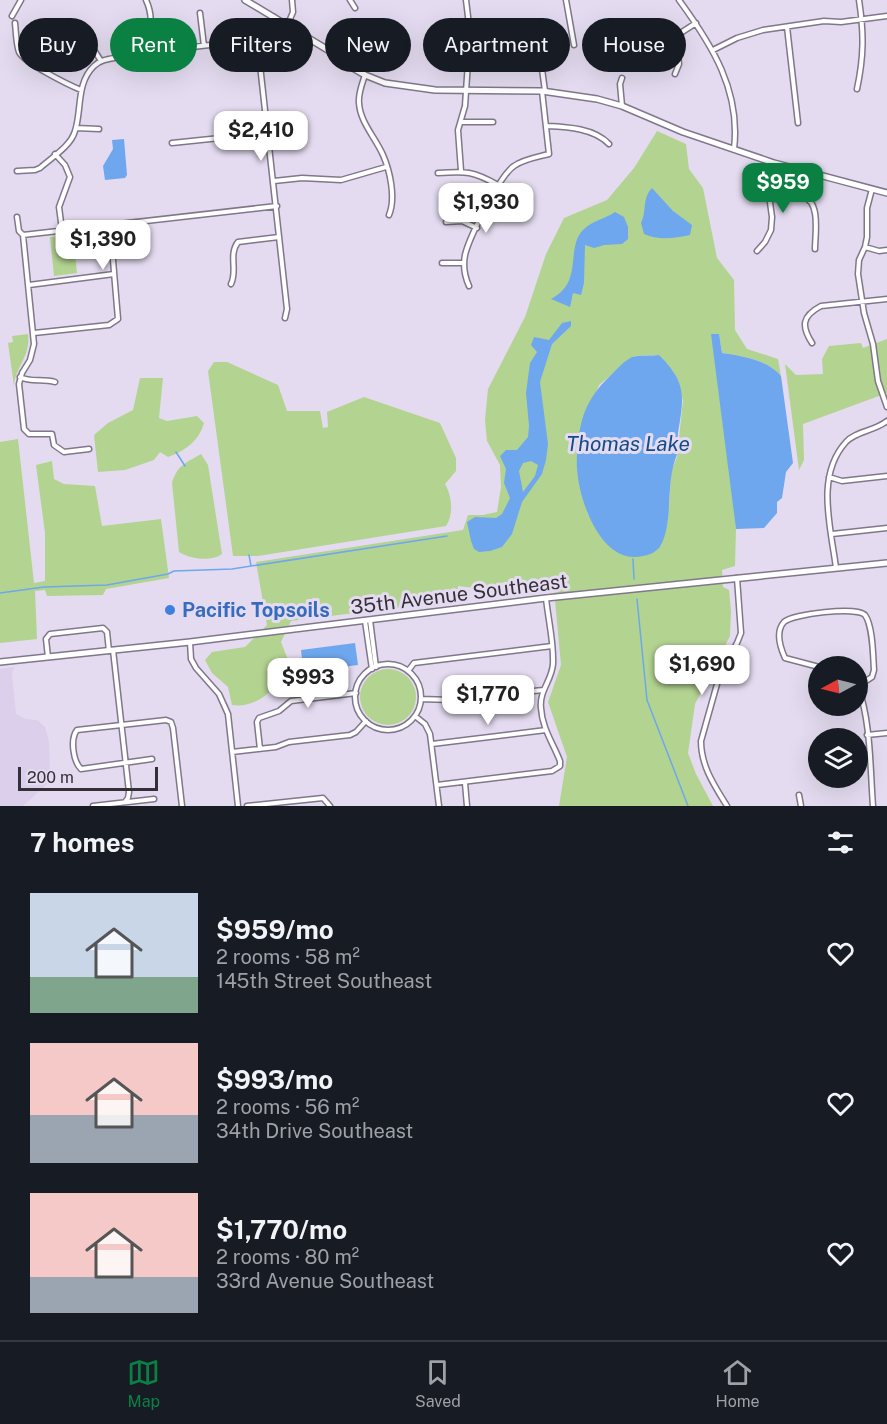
<!DOCTYPE html>
<meta charset="utf-8">
<style>
:root{--surface:#171b24;--page:#242831;--text:#f1f3f6;--muted:#9ea1a6;--line:#363941;--accent:#0b8043}
body{margin:0;font-family:"Public Sans",sans-serif;background:var(--page);color:var(--text);height:100vh;display:flex;flex-direction:column;font-size:22px;white-space:nowrap}
*{box-sizing:border-box;margin:0}
p{font-size:20px;color:var(--muted)}
.icon{flex:none;width:33px;height:33px;fill:none;stroke:currentColor;stroke-width:2;stroke-linecap:round;stroke-linejoin:round}
.map{position:relative;height:806px;overflow:hidden}
.side{display:flex;flex-direction:column;background:var(--surface);flex:1}
.side>*{flex:none}
.banner{position:absolute;left:18px;top:18px;width:852px;height:54px;display:flex;gap:12px}
.needle{width:39px;rotate:263deg}
.tools{position:absolute;left:808px;top:656px;display:grid;gap:12px}
.tools a{display:grid;place-items:center;width:60px;height:60px;border-radius:50%;background:var(--surface);box-shadow:0 6px 24px #0002;font-size:30px}
.scale{position:absolute;left:18px;bottom:15px;width:140px;box-sizing:border-box;padding-left:6px;border:3px solid #333038;border-top:0;font-size:16px;line-height:21px;white-space:nowrap;color:#333038;-webkit-text-stroke:4px #e4dbf0;paint-order:stroke}
.price{position:absolute;translate:-50% -51px;padding:0 14px;border-radius:12px;background:#fff;color:#222;font-size:20px;line-height:39px;filter:drop-shadow(0 2px 3px #0008)}
.price::after{content:'';position:absolute;left:50%;top:36px;width:18px;height:14px;margin-left:-9px;background:inherit;clip-path:polygon(0 0,100% 0,50% 100%)}
.price.current{background:var(--accent);color:#fff}
ul{padding:0;list-style:none}
li{display:flex;align-items:center;gap:18px;height:150px;padding:0 30px}
li span{display:grid;place-items:center;flex:none;width:168px;height:120px;border-radius:0px;color:#555}
li>.icon{margin-inline-start:auto}
span .icon{width:72px;height:72px;fill:#fffc;stroke-width:1}
li b{font-size:26px}
h2{display:flex;justify-content:space-between;align-items:center;height:72px;padding:0 30px;font-size:26px}
.tag{padding:0 21px;border-radius:27px;background:var(--surface);box-shadow:0 6px 24px #0002;font-size:21px;line-height:54px}
.tag.current{background:var(--accent);color:#fff}
.tab-bar{display:flex;justify-content:space-around;align-items:center;height:84px;border-top:2px solid var(--line);background:var(--surface);font-size:16px;color:var(--muted)}
.tab-bar a{display:grid;justify-items:center;gap:3px}
.tab-bar .current{color:var(--accent)}
.map>svg:first-child{display:block}
.built{fill:#dbcfec}
.green{fill:#b3d391;fill-rule:evenodd}
.water{fill:#6ea7ee;fill-rule:evenodd}
.lines{fill:none;stroke-linecap:round;stroke-linejoin:round}
.stream{stroke:#6ea7ee;stroke-width:1.5}
.street-casing{stroke:#80778b;stroke-width:7}
.secondary-casing{stroke:#80778b;stroke-width:8}
.street{stroke:#fff;stroke-width:4}
.secondary{stroke:#fff;stroke-width:5}
.shop-dot{fill:#3f7fe0;stroke:#e4dbf0;stroke-width:2}
.labels{text-anchor:middle;dominant-baseline:central;stroke-width:6;stroke-linejoin:round;paint-order:stroke}
.street-label{font-size:20px;fill:#333038;stroke:#e4dbf0}
.shop-label{font-size:20px;font-weight:bold;fill:#366cbe;stroke:#e4dbf0;text-anchor:start}
.water-label{font-size:21px;font-style:italic;fill:#114b8a;stroke:#e4dbf0}
</style>
<div class="map">
<svg width="887" height="806" viewBox="0 0 887 806">
<rect width="100%" height="100%" fill="#e4dbf0"/>
<path class="built" d="M14 667 12 674 16 714 25 719 37 720 45 727 49 742 50 778 48 783 23 806H0V669Z"/>
<path class="green" d="M657 131 686 144 689 169 703 188 717 258 734 280 735 330 747 349 778 359 781 376C768 360 742 356 722 353L719 334 736 529 735 566 722 570 723 587 729 590 731 611 730 636 695 704 688 753 696 774 713 806H559L567 757 548 702 561 665 554 589 480 597 475 588 458 586V600L291 621 281 642 290 665C280 686 258 709 232 705L228 687 212 673 205 660 212 652 245 647 267 625 256 562 463 530 468 515H483L497 512 501 487 500 465 487 441 485 420 488 389 525 317 546 254 564 218 607 200 634 168ZM659 355 683 400 677 457 671 472 669 506 661 546 588 515 577 471 578 452 580 434 599 385 634 356Z
M73 235 77 273 54 276 50 237Z
M28 334C31 356 16 365 14 386L8 343 13 342 12 336Z
M887 339V393L803 424 804 460 799 470 785 364 796 375 823 374 822 359 829 346 861 343 863 348Z
M214 362H227L278 385 287 411H320L323 428 328 427 327 412 364 397 440 423 456 458V471L445 484C452 496 454 514 446 526L258 556H233L208 371Z
M140 378H163L159 418 167 421 197 416 204 423C199 441 185 451 168 457L160 452 154 460 125 470 98 472 94 435 108 423 133 410Z
M18 439 34 583 45 581V533L36 465 52 461 54 479 64 484 95 486 102 526 161 519 169 578 106 589 103 595 47 596 45 590 35 591 37 639 0 643V442Z
M201 454 208 465 222 554C211 562 190 559 179 552L172 483C177 465 186 463 201 454Z
M360 697a28 28 0 1 1 56 0a28 28 0 1 1-56 0Z"/>
<path class="water" d="M124 139 127 175 125 178 105 180 103 166 113 149 112 140Z
M652 188 673 211 692 225 690 235C675 238 659 241 644 234L641 223C647 211 642 198 652 188Z
M615 212 624 217 628 227V239L622 244 604 245 594 248 585 245 584 283 581 295 573 293 570 307 551 299C584 282 565 249 583 230 591 221 605 219 615 212Z
M571 321V326L552 344 540 382 548 444 546 460 542 474 522 502 512 534 502 547 490 551 479 552 474 549 471 541 467 522 475 517 496 518 502 514 510 498 504 483 506 469 500 456 506 450H517L528 437 529 426 526 393 530 363 537 352 531 345 534 337 549 340 562 323ZM531 461 538 465 535 476 523 492 519 471 523 463Z
M711 334H719L722 353C742 356 768 360 781 376L793 463 786 472 782 498 777 502V513L764 528 736 529Z
M659 355C687 383 684 396 678 433 677 442 679 452 675 460 666 486 673 522 661 545 658 551 650 555 643 556 602 566 579 502 577 469 576 453 578 436 582 420 587 402 598 387 611 375 617 369 624 361 632 357 637 355 652 356 659 355Z
M355 643 358 665 318 670V674L304 675 301 650Z"/>
<g class="lines">
<path class="stream" d="M176 452 185 466
M249 555 251 566
M633 559 634 579
M0 593 44 587 107 585 168 574 174 571 232 569 447 536
M637 599 647 700 688 806"/>
<g class="street-casing">
<path id="street" d="M350 0 355 8
M566 0 574 45
M679 0C712 45 741 91 734 149
M200 13 204 46
M12 16 21 0
M274 17 262 42 259 56 287 309 285 318
M15 23C16 32 16 44 19 52 24 63 69 85 81 90
M288 24 293 12 292 0
M787 27 798 123
M147 37 174 49 246 41 260 47
M87 39 101 61
M17 42 38 35
M713 50 737 38 763 30 824 21 841 22 887 16
M538 65 542 69 545 91
M675 74 679 64 676 39 679 34 696 23
M365 75C362 84 358 94 359 103 360 122 375 137 383 155 390 171 396 198 389 215
M857 89C864 56 864 33 859 0
M622 106 620 84 622 78
M461 122H493
M546 126C567 127 594 128 609 144
M76 128 99 129
M172 143 269 133
M55 154 65 165 70 177 59 207 62 230
M17 171 35 170 40 168C51 158 71 146 75 131 82 110 76 83 94 66 102 58 114 59 124 56 150 49 156 22 146 0
M461 171 458 130 465 106 470 33 466 0
M438 173C466 171 473 171 498 185
M274 181 302 178 341 180 386 167
M872 189 867 208V237L865 247 859 260 858 274 864 313 873 344 878 381 887 407
M770 199C780 199 794 195 803 197 821 201 815 235 815 249
M17 217 19 231 23 235 34 344 30 360 22 373 19 384 24 429 29 434H52L54 445 64 452 89 449
M446 222 462 221 477 228
M23 235 277 206
M865 247 879 251 887 250
M757 251 765 242 771 230 772 217 768 188 774 163
M442 263H464
M231 284C238 270 228 255 238 242L279 237
M29 285 114 274
M469 286C465 277 463 265 465 255 469 238 500 175 514 166 524 159 538 157 549 154L542 91
M34 333 109 325 118 319 110 225
M812 343C801 326 802 316 821 306L887 299
M20 377C31 383 43 378 55 382
M829 477 842 481 887 476
M832 534 887 528
M836 568C831 528 815 476 846 442 856 431 875 431 887 421
M370 620 376 667
M365 621 372 669
M190 642 191 659 196 668 219 694 228 714 238 806
M113 650 129 792 128 798 125 802
M48 657 46 639 50 634 103 628 107 632 109 651
M355 697a33 33 0 1 1 66 0a33 33 0 1 1-66 0Z
M819 667 785 658C780 647 775 632 784 622 792 614 857 606 865 615 873 626 873 656 874 670L872 677 858 686
M408 671 414 663 552 646
M858 686C871 723 870 767 873 806
M421 699 451 700 543 690
M415 716 425 724 430 734 439 806
M867 735 887 733
M432 744 546 730
M260 749 257 722 259 718 279 711 291 701 356 693
M232 752 276 747 289 742 350 735 356 732 366 721
M152 759 81 769C73 761 70 739 77 730L166 720 171 722 173 728 182 806
M465 783 467 806
M437 785 552 771 560 766V761C553 743 542 728 541 708 539 691 552 680 553 664 554 642 548 619 546 598
M799 795 801 806
M93 806 154 799
M247 806 323 798 330 806
M727 806C714 785 701 766 701 741L719 677 737 643 741 633 737 578"/>
</g>
<g class="secondary-casing">
<path id="secondary" d="M245 0 328 50 346 64 365 75 385 83 435 90 542 91 597 99 622 106 683 132 774 163 887 193
M0 662 190 642 546 598 887 563"/>
</g>
<use href="#street" class="street"/>
<use href="#secondary" class="secondary"/>
</g>
<circle class="shop-dot" cx="170" cy="610" r="6"/>
<g class="labels">
<g class="street-label">
<text transform="translate(459 594) rotate(-7)">35th Avenue Southeast</text>
</g>
<g class="shop-label">
<text x="182" y="610">Pacific Topsoils</text>
</g>
<g class="water-label">
<text x="628" y="443">Thomas Lake</text>
</g>
</g>
</svg>
<div class="tools">
<a><svg class="needle" viewBox="-14 -14 28 28"><path d="M0-13l5 13h-10z" fill="#e53935"/><path d="M0 13l5-13h-10z" fill="#9ea1a6"/></svg></a>
<a><svg class="icon" aria-label="layers" viewBox="0 0 24 24"><path d="M12 4l9 5-9 5-9-5zM3 14l9 5 9-5"/></svg></a>
</div>
<div class="scale">200 m</div>
<b class="price" style="left:261px;top:162px">$2,410</b>
<b class="price current" style="left:783px;top:214px">$959</b>
<b class="price" style="left:486px;top:234px">$1,930</b>
<b class="price" style="left:103px;top:271px">$1,390</b>
<b class="price" style="left:702px;top:696px">$1,690</b>
<b class="price" style="left:308px;top:709px">$993</b>
<b class="price" style="left:488px;top:726px">$1,770</b>
<div class="banner">
<a class="tag">Buy</a>
<a class="tag current">Rent</a>
<a class="tag">Filters</a>
<a class="tag">New</a>
<a class="tag">Apartment</a>
<a class="tag">House</a>
</div>
</div>
<section class="side">
<h2>7 homes<svg class="icon" aria-label="filters" viewBox="0 0 24 24"><path d="M4 7h16M4 17h16"/><circle cx="9" cy="7" r="2"/><circle cx="15" cy="17" r="2"/></svg></h2>
<ul>
<li><span style="background:linear-gradient(#c9d6e8 70%,#7fa58c 0)"><svg class="icon" aria-label="home" viewBox="0 0 24 24"><path d="M3 11l9-7 9 7M6 9v11h12V9"/></svg></span><div><b>$959/mo</b><p>2 rooms · 58 m²</p><p>145th Street Southeast</p></div><svg class="icon" aria-label="heart" viewBox="0 0 24 24"><path d="M12 20l-8-8c-3-5 5-10 8-4 3-6 11-1 8 4z"/></svg></li>
<li><span style="background:linear-gradient(#f6c9c9 60%,#9aa5b1 0)"><svg class="icon" aria-label="home" viewBox="0 0 24 24"><path d="M3 11l9-7 9 7M6 9v11h12V9"/></svg></span><div><b>$993/mo</b><p>2 rooms · 56 m²</p><p>34th Drive Southeast</p></div><svg class="icon" aria-label="heart" viewBox="0 0 24 24"><path d="M12 20l-8-8c-3-5 5-10 8-4 3-6 11-1 8 4z"/></svg></li>
<li><span style="background:linear-gradient(#f6c9c9 70%,#9aa5b1 0)"><svg class="icon" aria-label="home" viewBox="0 0 24 24"><path d="M3 11l9-7 9 7M6 9v11h12V9"/></svg></span><div><b>$1,770/mo</b><p>2 rooms · 80 m²</p><p>33rd Avenue Southeast</p></div><svg class="icon" aria-label="heart" viewBox="0 0 24 24"><path d="M12 20l-8-8c-3-5 5-10 8-4 3-6 11-1 8 4z"/></svg></li>
</ul>
</section>
<nav class="tab-bar">
<a class="current"><svg class="icon" aria-label="map" viewBox="0 0 24 24"><path d="M3 6l6-2 6 2 6-2v14l-6 2-6-2-6 2zM9 4v14M15 6v14"/></svg>Map</a>
<a><svg class="icon" aria-label="saved" viewBox="0 0 24 24"><path d="M7 4h10v16l-5-4-5 4z"/></svg>Saved</a>
<a><svg class="icon" aria-label="home" viewBox="0 0 24 24"><path d="M3 11l9-7 9 7M6 9v11h12V9"/></svg>Home</a>
</nav>
